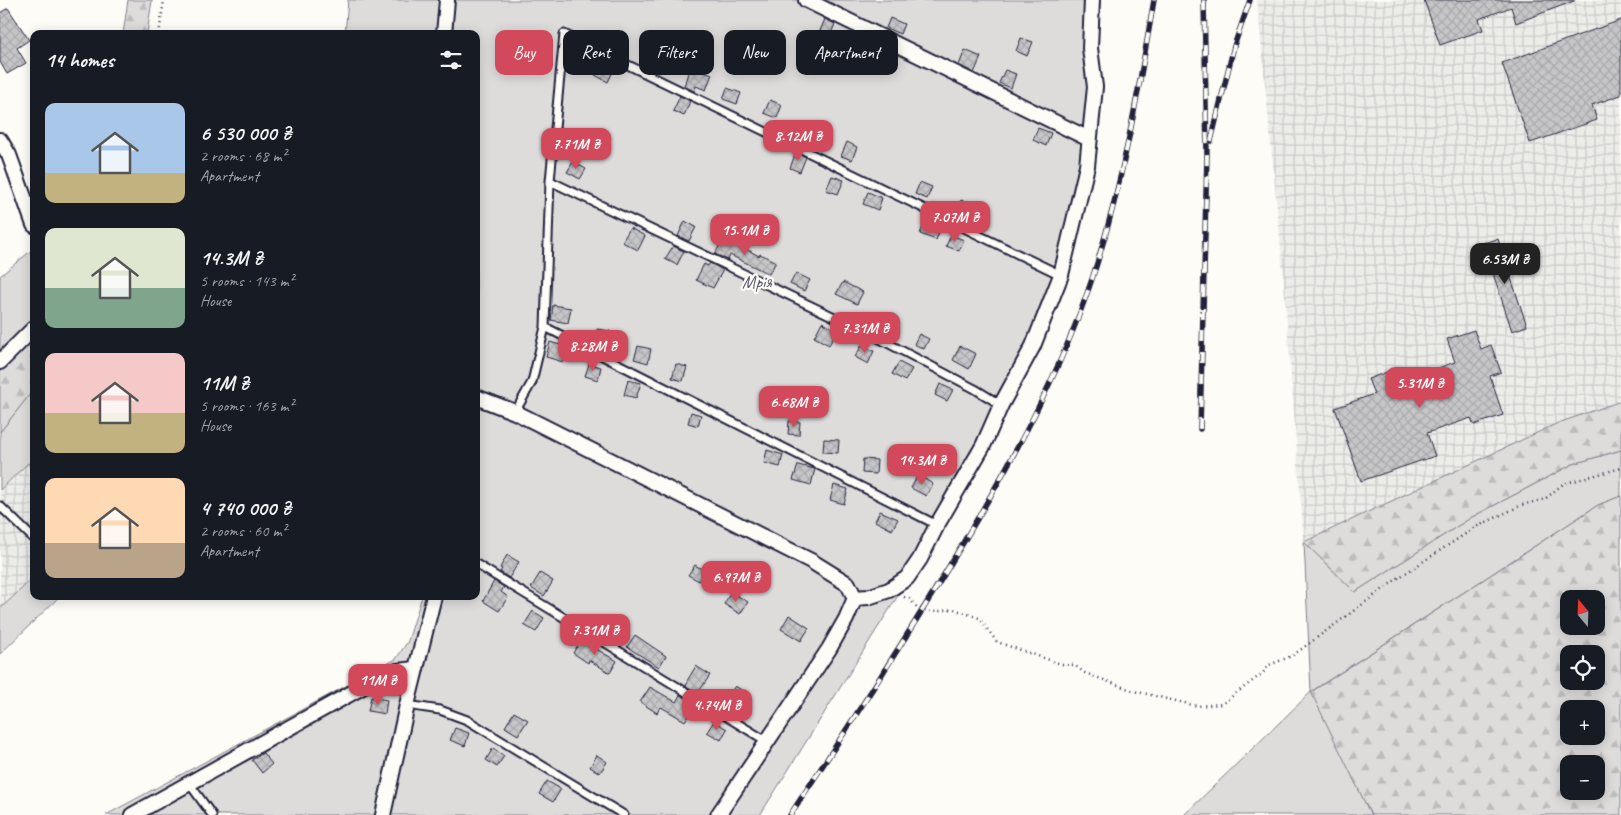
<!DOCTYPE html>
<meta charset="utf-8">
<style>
:root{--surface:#171b24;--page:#242831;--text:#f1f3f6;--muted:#9ea1a6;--accent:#d1495b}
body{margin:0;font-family:Caveat,sans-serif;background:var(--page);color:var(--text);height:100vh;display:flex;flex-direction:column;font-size:19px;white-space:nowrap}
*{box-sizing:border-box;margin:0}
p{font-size:16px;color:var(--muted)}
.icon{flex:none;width:28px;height:28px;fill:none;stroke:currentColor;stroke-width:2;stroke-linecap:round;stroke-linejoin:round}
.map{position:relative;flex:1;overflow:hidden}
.drawer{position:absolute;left:30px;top:30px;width:450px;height:570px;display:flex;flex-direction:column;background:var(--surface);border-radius:10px;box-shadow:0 2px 12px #0003}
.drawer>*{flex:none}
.top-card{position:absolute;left:495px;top:30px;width:475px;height:45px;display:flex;gap:10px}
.needle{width:32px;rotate:341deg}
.tools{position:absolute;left:1560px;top:590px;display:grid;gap:10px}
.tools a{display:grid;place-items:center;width:45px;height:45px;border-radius:10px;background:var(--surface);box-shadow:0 2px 12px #0003;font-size:25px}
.price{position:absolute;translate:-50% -42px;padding:0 11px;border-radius:10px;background:var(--accent);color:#fff;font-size:16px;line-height:32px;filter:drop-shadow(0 1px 2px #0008)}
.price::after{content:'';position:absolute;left:50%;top:30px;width:15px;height:11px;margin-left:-8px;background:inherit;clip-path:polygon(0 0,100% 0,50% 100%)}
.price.on{background:#222;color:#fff}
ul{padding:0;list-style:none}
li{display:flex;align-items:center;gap:15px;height:125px;padding:0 15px}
li span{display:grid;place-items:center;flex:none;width:140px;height:100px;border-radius:10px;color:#555}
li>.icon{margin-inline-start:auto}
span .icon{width:60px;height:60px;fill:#fffc;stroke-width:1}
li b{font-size:21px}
h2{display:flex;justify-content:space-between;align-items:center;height:60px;padding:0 15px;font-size:21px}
.pill{padding:0 18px;border-radius:10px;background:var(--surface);box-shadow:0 2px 12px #0003;font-size:18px;line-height:45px}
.pill.on{background:var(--accent);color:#fff}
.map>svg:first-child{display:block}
.industrial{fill:url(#industrial-grid)}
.green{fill:#dddcdb;stroke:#807f8b}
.forest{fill:url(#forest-firs);stroke:#807f8b;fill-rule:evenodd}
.building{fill:url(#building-cross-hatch);stroke:#22223b}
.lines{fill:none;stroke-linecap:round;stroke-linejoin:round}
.service-casing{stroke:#22223b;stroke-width:11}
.minor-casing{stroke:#22223b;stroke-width:18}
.path{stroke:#22223b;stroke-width:2.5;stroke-dasharray:1 4;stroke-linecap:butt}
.service{stroke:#fdfcf7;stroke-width:7}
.minor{stroke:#fdfcf7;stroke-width:14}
.rail-casing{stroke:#22223b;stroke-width:5.5}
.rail{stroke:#fdfcf7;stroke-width:4;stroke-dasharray:11;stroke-linecap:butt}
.labels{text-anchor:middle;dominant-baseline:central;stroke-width:4.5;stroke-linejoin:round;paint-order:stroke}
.park-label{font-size:18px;fill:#5a5a6b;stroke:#fdfcf7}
</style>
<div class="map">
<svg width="1621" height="815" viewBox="0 0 1621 815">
<defs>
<pattern id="industrial-grid" width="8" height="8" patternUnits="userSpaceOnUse" patternTransform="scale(1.25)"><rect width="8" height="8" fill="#ecece9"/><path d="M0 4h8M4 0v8" fill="none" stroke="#cacac9"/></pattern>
<pattern id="forest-firs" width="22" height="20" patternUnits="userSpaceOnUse" patternTransform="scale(1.25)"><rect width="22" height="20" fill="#dddcdb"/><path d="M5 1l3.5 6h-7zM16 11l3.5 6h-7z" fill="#bdbcbd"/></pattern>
<pattern id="building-cross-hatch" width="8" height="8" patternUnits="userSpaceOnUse" patternTransform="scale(1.25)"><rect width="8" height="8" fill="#c6c6c8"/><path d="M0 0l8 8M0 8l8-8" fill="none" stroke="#aaaaad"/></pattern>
</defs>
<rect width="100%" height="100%" fill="#fdfcf7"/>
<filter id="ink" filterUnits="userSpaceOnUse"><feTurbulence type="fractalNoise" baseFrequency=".02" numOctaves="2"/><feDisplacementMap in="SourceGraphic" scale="10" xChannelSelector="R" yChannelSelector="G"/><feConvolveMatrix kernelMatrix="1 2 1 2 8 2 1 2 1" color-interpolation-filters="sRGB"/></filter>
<g filter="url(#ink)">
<path class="industrial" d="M1257 0H1621V401L1558 423 1304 542 1282 259Z
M28 463 34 469V577L0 609V490Z"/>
<path class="green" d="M348 0H1097V37L1102 87 1066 278 906 583 760 815H106L396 659 408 641 422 596H476V34H345Z
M33 249 34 318 0 354V276Z
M34 389V469L28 463 0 490V432Z
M1621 450V496L1598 505 1312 691 1371 815H1184L1311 692 1304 542 1355 592 1472 517 1573 464Z
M34 577V596H60L0 654V609Z"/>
<path class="forest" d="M128 0H152L147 34H123Z
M34 335V389L0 432V370Z
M1621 401V450L1573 464 1472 517 1355 592 1304 542 1558 423Z
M1621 496V815H1371L1311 692 1598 505ZM1569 599H1596V626H1569ZM1569 654H1596V681H1569ZM1569 709H1596V736H1569ZM1569 764H1596V791H1569Z"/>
<path class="building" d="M1424 0H1574V1L1516 23 1511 7 1479 19 1483 30 1440 45Z
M8 8 29 40 17 48 26 63 7 74 0 62V13Z
M890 18 904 24 900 34 886 28Z
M825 19 835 24 830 36 820 31Z
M1621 20V95L1592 105 1597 120 1530 143 1502 63Z
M1021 38 1033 42 1027 56 1016 51Z
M654 46 665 51 656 69 645 63Z
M965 50 981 57 974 73 959 65Z
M602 63 614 69 608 82 595 75Z
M690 66 712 74 706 90 696 86 694 91 684 86Z
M1005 70 1016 74 1011 88 999 83Z
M727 88 741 93 737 104 723 99Z
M680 96 690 101 684 116 673 111Z
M770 100 782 105 777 118 764 113Z
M807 124 818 129 810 147 800 143Z
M1038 128 1051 133 1046 146 1033 140Z
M847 142 857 147 852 160 841 156Z
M796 152 806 157 800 172 790 168Z
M573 162 586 169 580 179 567 172Z
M832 176 844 180 838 194 826 190Z
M920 182 932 187 927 199 915 194Z
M868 192 882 198 878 210 863 204Z
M961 200 975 206 971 218 956 212Z
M685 221 696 227 689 241 678 236Z
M925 221 941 228 936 240 920 234Z
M630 228 645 236 638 250 622 242Z
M951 235 964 240 959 251 946 246Z
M724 237 759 256 760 254 776 262 769 274 730 255 728 260 715 254Z
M1498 239 1527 326 1512 331 1483 243Z
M673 246 684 251 677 265 665 259Z
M710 263 723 270 713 288 696 280 704 264 708 266Z
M796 273 810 280 804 291 790 284Z
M843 282 863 292 857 304 836 294Z
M553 305 571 308 568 323 551 320Z
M822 322 837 331 829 345 814 337Z
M597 329 610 331 607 344 594 342Z
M1474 330 1481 349 1491 345 1501 372 1490 376 1503 415 1474 425 1471 418 1427 433 1435 456 1361 481 1335 408 1374 394 1368 379 1395 369 1399 382 1455 362 1447 339Z
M919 334 929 339 924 349 914 344Z
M550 342 567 347 563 362 546 357Z
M862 345 874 351 868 364 855 357Z
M638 346 651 349 648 363 634 359Z
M960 346 976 354 969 369 953 360Z
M899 362 912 369 905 381 892 374Z
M589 364 601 367 598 380 585 376Z
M676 364 687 367 683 381 672 378Z
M628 380 641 383 636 398 624 395Z
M940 384 953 390 947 401 935 395Z
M691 412 701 415 698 426 688 423Z
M789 421 800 422 799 435 788 434Z
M824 439 839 440 838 453 823 452Z
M767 450 783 455 780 467 764 463Z
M863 459 877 460 876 474 862 473Z
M798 465 815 469 811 485 793 480Z
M918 475 933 484 926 496 911 488Z
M834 485 848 489 844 504 830 500Z
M880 511 898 519 892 530 875 521Z
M507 555 519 562 509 578 500 572 502 569 500 568Z
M695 565 705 571 699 581 688 575Z
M540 573 553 581 544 596 531 588Z
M494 581 504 587 501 592 508 597 499 611 483 601Z
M731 592 748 602 740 614 724 604Z
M533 611 544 618 536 632 524 625Z
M789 615 809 628 801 641 781 629Z
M635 635 666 656 659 667 627 647Z
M581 640 617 661 610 673 589 660 588 663 573 653Z
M696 666 710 675 698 693 686 686 688 682 687 681Z
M735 686 748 694 740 708 726 700Z
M650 687 676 702 680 695 693 702 691 705 694 707 685 721 661 707 657 713 640 702Z
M371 697 387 700 385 714 368 711Z
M514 712 528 720 518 735 505 727Z
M714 721 727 729 721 740 707 732Z
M455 728 469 733 465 746 450 740Z
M493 748 504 756 497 767 486 760Z
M263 753 272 764 262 773 252 760Z
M597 755 607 762 600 773 590 767Z
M547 781 561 789 553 802 539 794Z"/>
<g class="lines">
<g class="service-casing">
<path id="service" d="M550 181 874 336 975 389 1001 405
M545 327 937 525
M515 412 532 382 545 327 550 181 564 34 1061 275
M0 506 34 539
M476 564 768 742
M407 705 440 710 467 720 624 815
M189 783 212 815"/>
</g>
<g class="minor-casing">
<path id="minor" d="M806 0 1089 139
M444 34 447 0
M0 140 9 155 34 225
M0 362 34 328
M476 397 515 412 811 561 848 584 855 598 846 619 829 649 718 815
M855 598 868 597 889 590 907 578 920 559 937 525 983 446 1001 405 1033 346 1061 275 1087 166 1095 87 1090 48 1092 0
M132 815 377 679 397 671 416 669
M383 815 407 705 434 596"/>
</g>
<path class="path" d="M159 34 164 0
M904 597 909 599 917 607 923 610 934 612 954 609 979 618 997 642 1061 664 1074 665 1085 673 1134 691 1197 706 1222 704 1263 673 1269 665 1292 656 1401 576 1476 527 1522 505 1545 499 1563 484 1621 468"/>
<use href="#service" class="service"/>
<use href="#minor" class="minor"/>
<g class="rail-casing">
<path id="rail" d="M1211 141 1234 46 1250 0
M1200 429 1207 155 1204 0
M790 815C850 725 908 636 963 543 1013 459 1061 372 1092 279 1122 188 1138 94 1154 0"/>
</g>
<use href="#rail" class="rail"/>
</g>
</g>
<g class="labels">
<g class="park-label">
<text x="757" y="282">Мрія</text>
</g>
</g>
</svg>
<div class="tools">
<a><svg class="needle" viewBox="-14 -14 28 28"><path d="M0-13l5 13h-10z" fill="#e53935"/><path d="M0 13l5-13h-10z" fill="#9ea1a6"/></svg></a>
<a><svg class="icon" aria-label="locate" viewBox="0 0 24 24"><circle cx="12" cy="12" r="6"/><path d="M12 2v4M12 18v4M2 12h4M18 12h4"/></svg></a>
<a>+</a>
<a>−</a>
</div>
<b class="price" style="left:798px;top:162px">8.12M ₴</b>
<b class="price" style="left:576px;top:170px">7.71M ₴</b>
<b class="price" style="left:955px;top:243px">7.07M ₴</b>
<b class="price" style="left:745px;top:256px">15.1M ₴</b>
<b class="price on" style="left:1505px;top:285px">6.53M ₴</b>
<b class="price" style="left:865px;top:354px">7.31M ₴</b>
<b class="price" style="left:593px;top:372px">8.28M ₴</b>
<b class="price" style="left:1420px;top:409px">5.31M ₴</b>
<b class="price" style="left:794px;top:428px">6.68M ₴</b>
<b class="price" style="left:922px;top:486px">14.3M ₴</b>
<b class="price" style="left:736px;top:603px">6.97M ₴</b>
<b class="price" style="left:595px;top:656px">7.31M ₴</b>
<b class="price" style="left:378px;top:706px">11M ₴</b>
<b class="price" style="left:717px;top:731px">4.74M ₴</b>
<div class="top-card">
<a class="pill on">Buy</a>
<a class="pill">Rent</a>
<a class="pill">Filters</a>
<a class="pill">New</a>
<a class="pill">Apartment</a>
</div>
<section class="drawer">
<h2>14 homes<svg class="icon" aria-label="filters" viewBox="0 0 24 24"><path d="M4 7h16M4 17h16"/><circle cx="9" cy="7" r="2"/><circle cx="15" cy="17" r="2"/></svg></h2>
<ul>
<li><span style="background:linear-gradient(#a9c7e8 70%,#c2b280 0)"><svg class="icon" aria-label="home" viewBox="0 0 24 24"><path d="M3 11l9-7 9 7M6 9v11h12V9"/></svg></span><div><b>6 530 000 ₴</b><p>2 rooms · 68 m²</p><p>Apartment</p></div></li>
<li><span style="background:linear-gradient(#dfe7d0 60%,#7fa58c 0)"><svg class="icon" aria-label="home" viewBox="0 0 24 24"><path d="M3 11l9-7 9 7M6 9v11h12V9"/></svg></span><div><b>14.3M ₴</b><p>5 rooms · 143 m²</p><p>House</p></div></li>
<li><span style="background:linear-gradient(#f6c9c9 60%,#c2b280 0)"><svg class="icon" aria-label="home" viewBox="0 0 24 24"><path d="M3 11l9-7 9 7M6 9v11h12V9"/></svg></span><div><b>11M ₴</b><p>5 rooms · 163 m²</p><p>House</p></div></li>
<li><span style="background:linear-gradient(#ffd9b3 65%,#b9a48a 0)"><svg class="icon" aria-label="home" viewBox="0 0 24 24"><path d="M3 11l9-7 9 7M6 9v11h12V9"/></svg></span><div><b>4 740 000 ₴</b><p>2 rooms · 60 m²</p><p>Apartment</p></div></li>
</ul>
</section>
</div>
